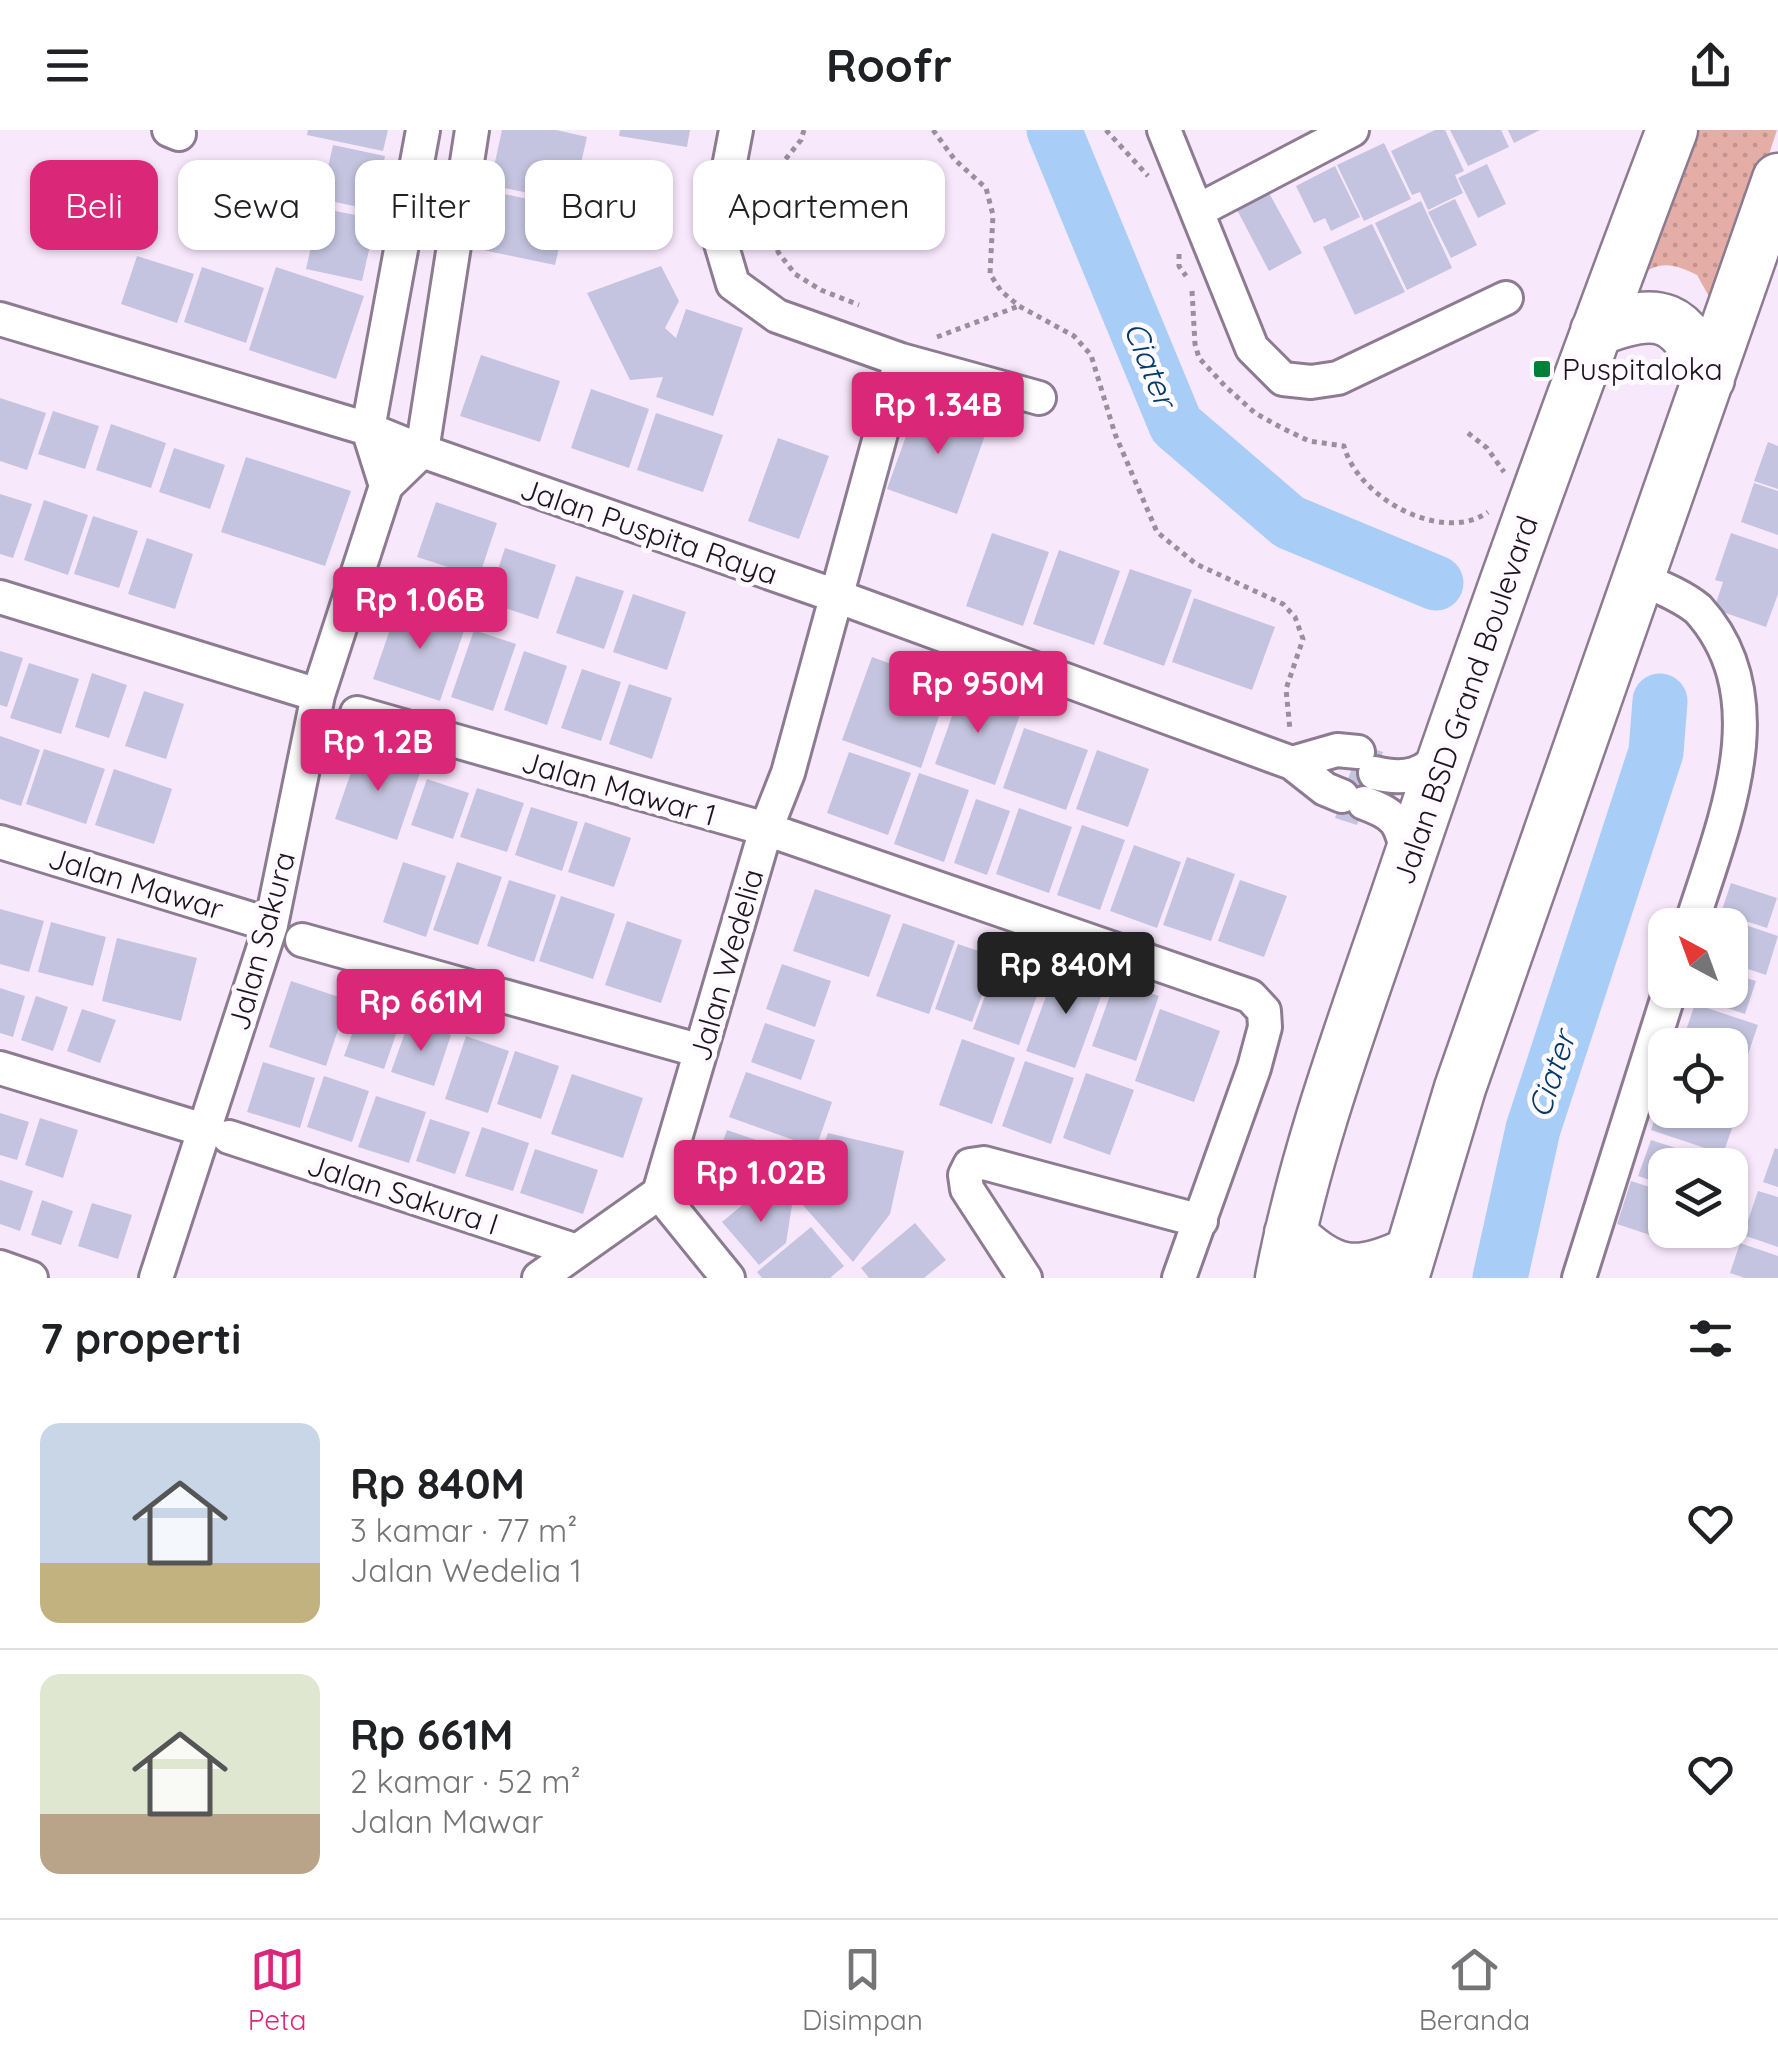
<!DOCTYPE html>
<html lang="id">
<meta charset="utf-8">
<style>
:root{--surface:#fff;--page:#f6f6f6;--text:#202124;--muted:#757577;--line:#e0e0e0;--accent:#db2777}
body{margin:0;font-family:Quicksand,sans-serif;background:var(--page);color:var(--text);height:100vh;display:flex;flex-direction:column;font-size:38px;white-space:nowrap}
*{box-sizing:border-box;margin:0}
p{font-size:32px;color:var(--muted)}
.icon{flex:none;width:55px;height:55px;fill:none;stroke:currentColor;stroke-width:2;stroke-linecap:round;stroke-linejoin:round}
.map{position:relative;height:1148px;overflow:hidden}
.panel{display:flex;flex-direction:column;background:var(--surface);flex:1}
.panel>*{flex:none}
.banner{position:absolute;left:30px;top:30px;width:1000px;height:90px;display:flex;gap:20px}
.needle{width:65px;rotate:319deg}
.fabs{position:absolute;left:1648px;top:778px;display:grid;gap:20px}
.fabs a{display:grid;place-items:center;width:100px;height:100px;border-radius:20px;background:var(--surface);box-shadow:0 2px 8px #0004;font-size:50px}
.price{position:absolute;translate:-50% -85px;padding:0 22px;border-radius:10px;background:var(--accent);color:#fff;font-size:32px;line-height:65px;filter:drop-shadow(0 2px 5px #0008)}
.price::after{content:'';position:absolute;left:50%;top:60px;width:30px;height:22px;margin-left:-15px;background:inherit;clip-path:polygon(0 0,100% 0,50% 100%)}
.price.selected{background:#222;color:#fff}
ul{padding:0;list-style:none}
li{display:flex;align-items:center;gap:30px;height:250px;padding:0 40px}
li+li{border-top:2px solid var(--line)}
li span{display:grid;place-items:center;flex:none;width:280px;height:200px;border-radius:20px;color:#555}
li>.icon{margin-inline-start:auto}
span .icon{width:120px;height:120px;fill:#fffc;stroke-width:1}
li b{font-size:42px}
h2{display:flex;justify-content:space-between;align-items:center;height:120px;padding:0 40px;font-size:42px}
.chip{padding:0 35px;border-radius:20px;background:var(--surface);box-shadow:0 2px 8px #0004;font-size:35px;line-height:90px}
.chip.selected{background:var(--accent);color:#fff}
header{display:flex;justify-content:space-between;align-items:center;height:130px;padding:0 40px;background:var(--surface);font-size:45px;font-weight:700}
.menu{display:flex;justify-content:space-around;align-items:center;height:140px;border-top:2px solid var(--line);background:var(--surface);font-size:28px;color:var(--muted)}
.menu a{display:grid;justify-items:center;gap:5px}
.menu .selected{color:var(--accent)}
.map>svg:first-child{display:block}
.green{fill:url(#green-dots)}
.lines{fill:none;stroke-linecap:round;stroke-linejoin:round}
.river{stroke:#a8cdf6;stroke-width:55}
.building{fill:#c4c4e0}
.minor-casing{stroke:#8d7b91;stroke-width:38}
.primary-casing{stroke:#8d7b91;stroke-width:55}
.path{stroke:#9b8f9e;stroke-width:5;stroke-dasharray:5 5;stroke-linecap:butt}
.minor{stroke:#fff;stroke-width:32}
.primary{stroke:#fff;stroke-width:50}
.poi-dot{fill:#018039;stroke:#fefaff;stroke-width:4}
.labels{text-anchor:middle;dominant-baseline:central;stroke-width:10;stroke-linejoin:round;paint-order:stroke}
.poi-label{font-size:30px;fill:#1c151e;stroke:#fefaff;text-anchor:start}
.street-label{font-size:30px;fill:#1c151e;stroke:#fefaff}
.water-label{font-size:32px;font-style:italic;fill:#033b6b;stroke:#fefaff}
</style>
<header><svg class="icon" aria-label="menu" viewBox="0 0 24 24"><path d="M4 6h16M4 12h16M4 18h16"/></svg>Roofr<svg class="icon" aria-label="share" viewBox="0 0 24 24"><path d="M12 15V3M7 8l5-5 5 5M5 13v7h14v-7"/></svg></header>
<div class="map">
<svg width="1778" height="1148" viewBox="0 0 1778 1148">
<defs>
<pattern id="green-dots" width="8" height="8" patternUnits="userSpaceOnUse" patternTransform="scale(2.5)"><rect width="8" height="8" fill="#e4ada6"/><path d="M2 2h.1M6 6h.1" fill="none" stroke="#c3948e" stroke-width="1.8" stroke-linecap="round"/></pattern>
</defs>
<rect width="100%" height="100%" fill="#f8e8fc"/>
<path class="green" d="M1685 0H1777L1715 188 1712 172 1697 145C1674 134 1661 130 1639 146Z"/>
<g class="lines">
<path class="river" d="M1054 0 1176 295 1289 392 1436 453
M1500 1148 1533 999 1656 622 1660 571"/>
</g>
<path class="building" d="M308 0H388L383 21 307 5Z
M502 0H556L587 7 572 72 490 55Z
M620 0H690L687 17 619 6Z
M1435 0H1445L1464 41 1455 45 1463 63 1428 80 1420 62 1412 65 1391 21Z
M1450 0H1501L1509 17 1468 36Z
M1508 0H1540L1514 13Z
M1384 13 1411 69 1364 91 1337 35Z
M333 15 385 26 373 80 321 69Z
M1487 34 1506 74 1478 88 1458 48Z
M1335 36 1360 87 1331 101 1325 88 1314 93 1296 56Z
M491 61 568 78 555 135 478 119Z
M1268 61 1302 123 1269 141 1236 78Z
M1455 69 1477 115 1451 128 1428 82Z
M1421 71 1452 138 1407 160 1375 93Z
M320 78 376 89 362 151 306 139Z
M1372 94 1405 162 1355 185 1323 117Z
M137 126 194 144 177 193 121 174Z
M661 136 679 171 665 198 676 208 686 179 743 198 713 286 656 267 663 247 630 250 587 163Z
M202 137 264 158 246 213 184 192Z
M276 137 364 166 336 249 249 220Z
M481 225 560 251 540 312 460 286Z
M591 259 649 279 629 338 571 318Z
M0 268 46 283 27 340 0 331Z
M919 270 989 294 957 384 887 359Z
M53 281 99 296 85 339 38 324Z
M656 283 723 305 703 362 637 340Z
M111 294 166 313 151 358 96 340Z
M778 308 829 326 799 409 748 391Z
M1768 312 1778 316V359L1754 351Z
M174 318 225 335 210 379 159 362Z
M246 327 351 361 325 436 221 402Z
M1754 353 1778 361V405L1741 392Z
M0 364 32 374 13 428 0 424Z
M44 370 88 385 68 445 24 430Z
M436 372 497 393 479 447 417 427Z
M93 386 138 401 119 458 74 444Z
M992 403 1049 422 1023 496 966 476Z
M1731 403 1778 419V464L1766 497 1714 479 1723 452 1715 450Z
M147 408 193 424 175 479 128 464Z
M505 418 556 435 538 489 487 472Z
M1059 420 1120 441 1094 515 1033 494Z
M1130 439 1192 460 1164 536 1103 514Z
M576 446 624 461 604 519 556 503Z
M633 464 686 482 667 540 613 522Z
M1194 468 1275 497 1252 560 1172 532Z
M399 473 466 495 440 571 373 549Z
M474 500 516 514 493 581 451 567Z
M0 521 23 528 7 577 0 575Z
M524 521 567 536 547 595 504 580Z
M872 527 950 555 921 638 842 610Z
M29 533 79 549 61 604 10 588Z
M582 539 621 552 601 611 561 598Z
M92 543 127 555 109 608 75 597Z
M629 554 672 568 652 629 609 614Z
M962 558 1022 579 995 655 935 634Z
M144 561 184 574 166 629 125 616Z
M1024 598 1088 620 1066 680 1003 658Z
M0 606 40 620 21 676 0 669Z
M1360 614 1383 622 1357 695 1335 688Z
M44 619 105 639 86 694 26 674Z
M359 619 421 640 397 710 335 689Z
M1097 620 1149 639 1128 697 1076 679Z
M849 622 911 643 888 705 827 683Z
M114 639 172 659 154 714 95 695Z
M919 643 969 660 944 732 894 714Z
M427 649 469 663 453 709 411 695Z
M477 658 524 673 507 722 460 707Z
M976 669 1010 681 987 745 954 733Z
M531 677 578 692 562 741 515 725Z
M1019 678 1072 697 1049 763 996 744Z
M585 692 631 708 614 757 568 742Z
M1082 695 1125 710 1100 780 1057 765Z
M1134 715 1181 732 1157 798 1110 781Z
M1187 727 1235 744 1211 811 1163 795Z
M403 732 446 746 426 807 383 792Z
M457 732 502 747 478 815 433 800Z
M509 750 556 765 534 832 487 816Z
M1240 750 1287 766 1264 827 1218 811Z
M1731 753 1777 768 1767 798 1721 783Z
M815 759 891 785 869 847 793 821Z
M561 766 615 784 593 849 539 831Z
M0 779 44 791 29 842 0 834Z
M1719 786 1778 806 1766 845 1730 833V795H1716Z
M627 791 682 810 661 873 605 855Z
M51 792 106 807 93 856 38 842Z
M903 793 955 811 929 884 876 866Z
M117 808 197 828 181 891 102 871Z
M958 814 996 827 972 892 935 879Z
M1001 822 1047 838 1019 915 973 899Z
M782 834 831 851 815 897 766 879Z
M1057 836 1106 853 1075 938 1026 921Z
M1730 843 1756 851 1745 884 1700 869 1703 860H1730Z
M291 851 348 870 326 936 269 917Z
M1115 851 1159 866 1136 931 1092 916Z
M0 858 25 866 13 907 0 903Z
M36 866 68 877 53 921 21 910Z
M363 874 402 887 384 939 344 926Z
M1695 874 1758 895 1746 930 1730 925V915H1701L1683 909Z
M82 879 116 890 100 933 67 921Z
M1160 879 1220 901 1194 972 1135 951Z
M409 891 451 905 434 956 391 942Z
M765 893 815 910 801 950 751 932Z
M466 906 509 921 488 983 445 969Z
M962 909 1015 928 992 994 939 975Z
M515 921 559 936 541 989 497 974Z
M1025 931 1074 948 1051 1014 1002 996Z
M263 932 315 948 300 998 247 982Z
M1730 933 1744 937 1731 977H1730Z
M746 942 832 972 816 1018 729 987Z
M1086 943 1134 960 1110 1025 1063 1008Z
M572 944 643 968 623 1028 551 1004Z
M324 946 369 961 352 1012 307 997Z
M1664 960 1665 980H1714L1736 987 1723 1024 1651 1000Z
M376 966 426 982 409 1033 358 1017Z
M0 983 29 992 17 1030 0 1025Z
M40 988 78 1000 63 1048 25 1035Z
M430 989 470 1002 455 1044 416 1031Z
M482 997 529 1013 513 1061 465 1046Z
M727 1000 779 1018 764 1059 713 1040Z
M828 1003 904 1021 890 1084 853 1132 802 1074Z
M1651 1010 1725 1034V1035H1665V1055L1638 1046Z
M1775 1018 1778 1019V1057L1763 1052Z
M535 1019 598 1040 583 1084 520 1063Z
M0 1050 33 1061 20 1101 0 1094Z
M1631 1051 1665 1062V1100H1692L1686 1117 1617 1094Z
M1758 1061 1778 1067V1117L1743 1105Z
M758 1062 793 1069 786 1113 759 1135 722 1092Z
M42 1070 73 1081 61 1115 31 1105Z
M92 1073 132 1085 118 1129 78 1116Z
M915 1093 946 1130 924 1148H869L861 1138Z
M811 1097 844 1136 830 1148H762L757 1142Z
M1740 1113 1778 1126V1148H1745L1730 1143Z"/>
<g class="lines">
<g class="minor-casing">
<path id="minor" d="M169 0 179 4
M736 0 717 100 733 154 777 186 901 230 1039 268
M1164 0 1252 218 1283 249 1311 252 1338 248 1506 168
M1199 80 1352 0
M0 189 368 299 422 321 839 467 1292 633 1325 659 1342 666
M386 356 368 299 423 0
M1637 447C1657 456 1681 465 1698 479 1778 567 1725 690 1691 795
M0 467 318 565
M357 583 766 699 1250 866 1264 881 1265 897 1254 938 1179 1148
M1292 633 1337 620 1358 622
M1375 643C1406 651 1424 645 1445 622
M1364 673C1400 686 1400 694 1409 729
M0 712 271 795
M302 810 701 921
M0 938 204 1000
M229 1007 577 1121
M659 1063 728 1148
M0 1137 31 1148
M156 1148 271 795 318 565 386 356 422 321 472 0
M539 1148 659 1063 766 699 788 643 901 230
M1025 1148 967 1059 965 1045 970 1035 984 1033 1201 1091
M1579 1148 1670 860"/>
</g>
<g class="primary-casing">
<path id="primary" d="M1596 201C1661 175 1683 184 1709 249
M1290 1103C1331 1145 1357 1148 1409 1123
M1281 1148C1307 1012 1358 880 1402 749 1487 498 1578 248 1672 0
M1403 1148 1460 958 1778 49"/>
</g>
<path class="path" d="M804 0 801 10 776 41 772 74 778 122 795 144 821 160 859 175
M933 0 955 30 986 58 993 85 990 144 1001 161 1019 176 1074 206 1091 225 1115 304 1157 402 1196 434 1283 474 1295 487 1303 509 1286 559 1290 600
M1106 0 1148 46
M1179 124V136L1186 146
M1192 161 1195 214 1199 228 1225 256 1255 283 1282 298 1309 311 1344 316C1357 367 1442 415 1488 382
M937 207 1019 176
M1468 303 1487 318 1504 342"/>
<use href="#minor" class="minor"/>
<use href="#primary" class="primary"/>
</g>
<rect class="poi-dot" x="1532" y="229" width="20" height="20" rx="5"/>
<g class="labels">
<g class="poi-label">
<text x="1562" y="239">Puspitaloka</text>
</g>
<g class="street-label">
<text transform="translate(649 401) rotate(19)">Jalan Puspita Raya</text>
<text transform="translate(1465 570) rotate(-71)">Jalan BSD Grand Boulevard</text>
<text transform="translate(619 658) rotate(16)">Jalan Mawar 1</text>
<text transform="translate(136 753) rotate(17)">Jalan Mawar</text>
<text transform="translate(261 811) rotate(-75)">Jalan Sakura</text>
<text transform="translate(726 835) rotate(-74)">Jalan Wedelia</text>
<text transform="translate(403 1064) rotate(18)">Jalan Sakura I</text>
</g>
<g class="water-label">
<text transform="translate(1151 234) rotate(68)">Ciater</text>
<text transform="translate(1551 944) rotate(-72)">Ciater</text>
</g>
</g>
</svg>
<div class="fabs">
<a><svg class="needle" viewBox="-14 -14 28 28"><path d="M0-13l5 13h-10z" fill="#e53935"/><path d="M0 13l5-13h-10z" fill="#757577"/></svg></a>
<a><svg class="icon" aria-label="locate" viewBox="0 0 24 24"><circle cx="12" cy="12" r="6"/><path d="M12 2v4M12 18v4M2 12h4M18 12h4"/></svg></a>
<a><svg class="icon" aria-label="layers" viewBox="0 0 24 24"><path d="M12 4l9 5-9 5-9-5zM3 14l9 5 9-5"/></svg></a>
</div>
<b class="price" style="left:938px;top:327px">Rp 1.34B</b>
<b class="price" style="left:420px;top:522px">Rp 1.06B</b>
<b class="price" style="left:978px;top:606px">Rp 950M</b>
<b class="price" style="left:378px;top:664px">Rp 1.2B</b>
<b class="price selected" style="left:1066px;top:887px">Rp 840M</b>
<b class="price" style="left:421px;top:924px">Rp 661M</b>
<b class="price" style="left:761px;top:1095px">Rp 1.02B</b>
<div class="banner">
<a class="chip selected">Beli</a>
<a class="chip">Sewa</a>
<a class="chip">Filter</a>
<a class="chip">Baru</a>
<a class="chip">Apartemen</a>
</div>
</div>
<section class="panel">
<h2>7 properti<svg class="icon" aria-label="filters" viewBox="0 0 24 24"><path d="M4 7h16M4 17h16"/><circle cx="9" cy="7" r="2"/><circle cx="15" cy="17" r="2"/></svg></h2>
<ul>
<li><span style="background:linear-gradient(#c9d6e8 70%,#c2b280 0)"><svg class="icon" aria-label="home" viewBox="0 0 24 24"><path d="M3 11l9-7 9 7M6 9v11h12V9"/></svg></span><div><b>Rp 840M</b><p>3 kamar · 77 m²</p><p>Jalan Wedelia 1</p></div><svg class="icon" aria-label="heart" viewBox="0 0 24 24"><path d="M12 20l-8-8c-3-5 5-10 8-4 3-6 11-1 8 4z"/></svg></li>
<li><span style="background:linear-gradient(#dfe7d0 70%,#b9a48a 0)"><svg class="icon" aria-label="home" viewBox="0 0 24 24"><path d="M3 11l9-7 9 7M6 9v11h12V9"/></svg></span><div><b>Rp 661M</b><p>2 kamar · 52 m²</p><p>Jalan Mawar</p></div><svg class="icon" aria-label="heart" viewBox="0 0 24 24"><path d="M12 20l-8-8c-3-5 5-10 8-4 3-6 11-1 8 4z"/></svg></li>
</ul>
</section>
<nav class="menu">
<a class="selected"><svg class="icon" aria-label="map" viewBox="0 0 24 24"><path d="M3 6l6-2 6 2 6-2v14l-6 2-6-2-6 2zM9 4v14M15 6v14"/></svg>Peta</a>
<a><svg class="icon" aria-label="saved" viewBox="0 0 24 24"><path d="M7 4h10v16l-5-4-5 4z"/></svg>Disimpan</a>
<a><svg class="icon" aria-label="home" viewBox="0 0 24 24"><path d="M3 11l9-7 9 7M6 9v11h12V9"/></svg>Beranda</a>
</nav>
